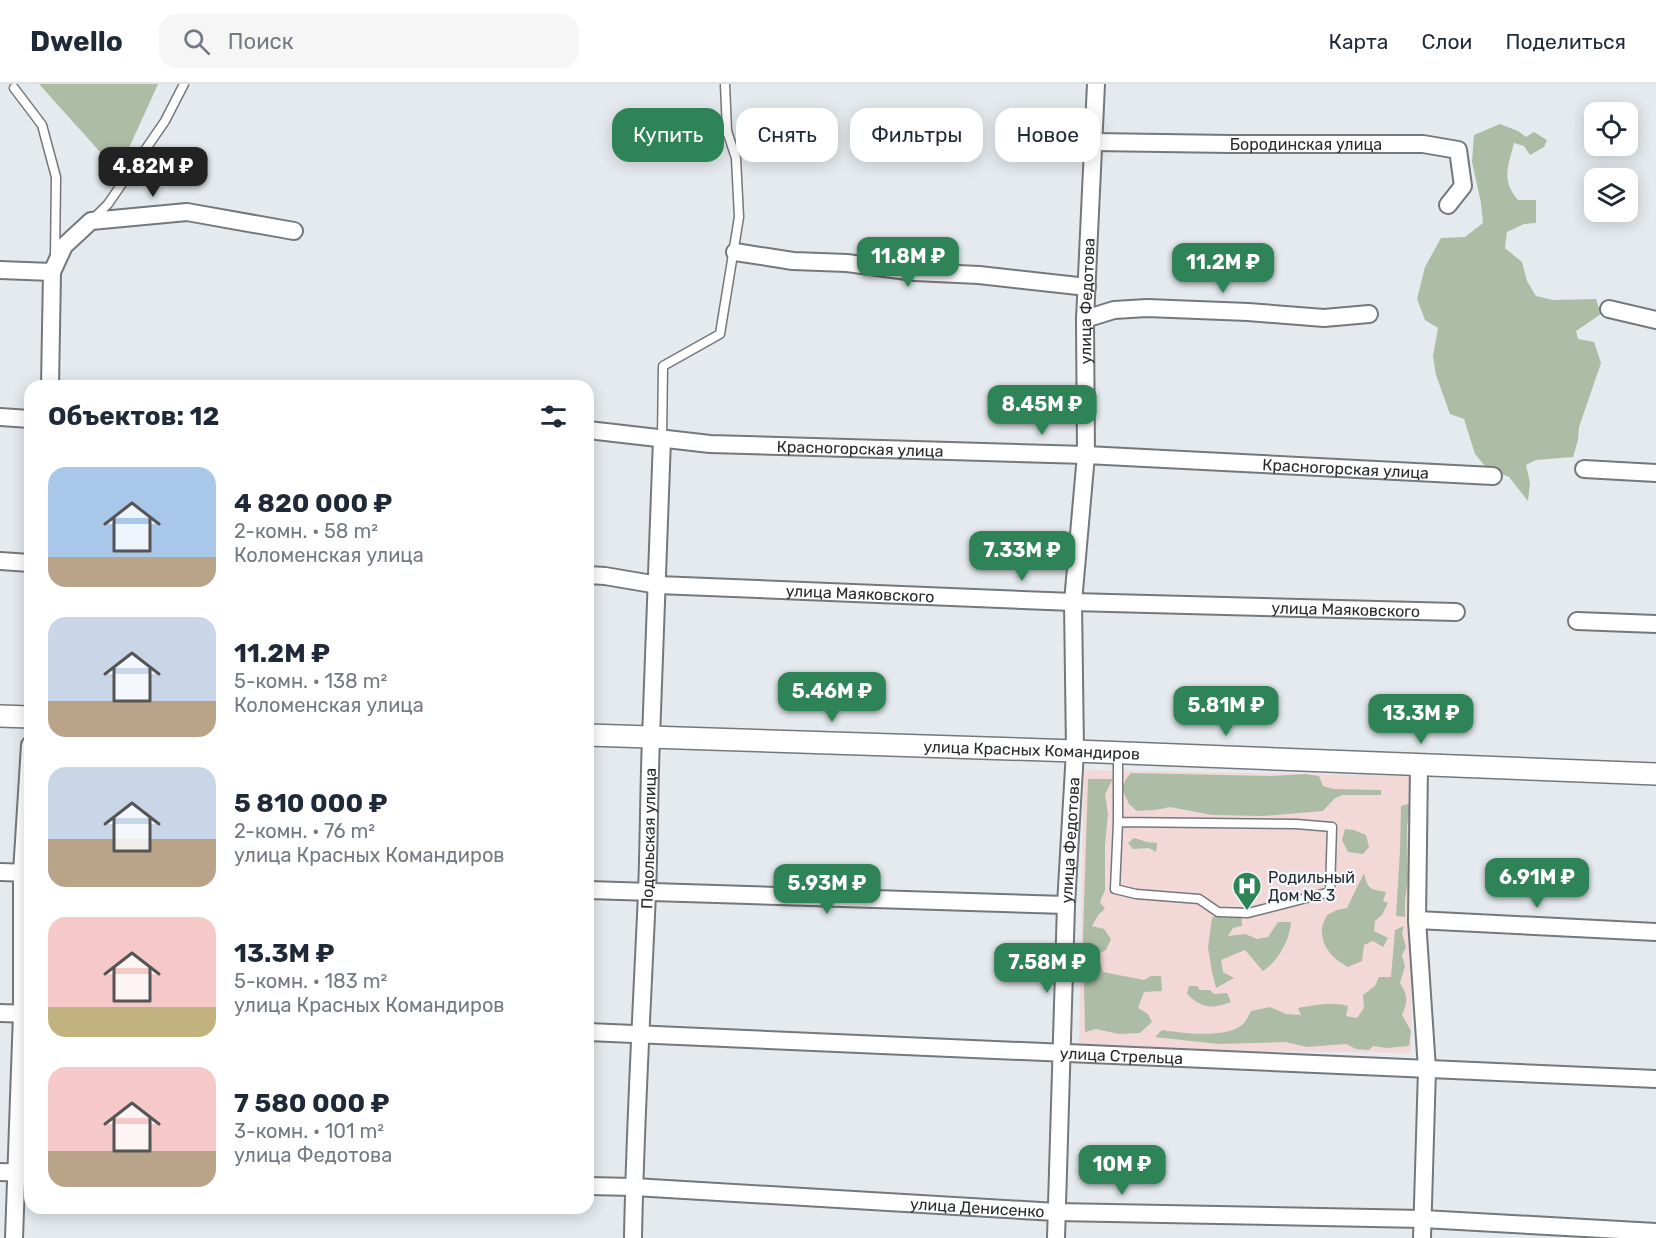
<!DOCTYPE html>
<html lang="ru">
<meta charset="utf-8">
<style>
:root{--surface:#fff;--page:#f6f6f7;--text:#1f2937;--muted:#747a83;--line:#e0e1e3;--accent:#2e8457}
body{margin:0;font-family:Rubik,sans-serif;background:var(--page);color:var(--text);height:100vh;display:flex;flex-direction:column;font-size:22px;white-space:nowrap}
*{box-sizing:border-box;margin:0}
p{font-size:20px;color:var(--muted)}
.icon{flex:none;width:33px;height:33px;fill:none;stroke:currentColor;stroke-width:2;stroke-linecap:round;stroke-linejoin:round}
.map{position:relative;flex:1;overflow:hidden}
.sheet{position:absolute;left:24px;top:296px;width:570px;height:834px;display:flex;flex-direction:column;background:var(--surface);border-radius:18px;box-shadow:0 3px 15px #0003}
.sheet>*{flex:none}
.top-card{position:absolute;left:612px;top:24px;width:570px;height:54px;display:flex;gap:12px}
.buttons{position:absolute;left:1584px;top:18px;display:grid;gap:12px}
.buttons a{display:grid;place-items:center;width:54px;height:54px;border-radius:12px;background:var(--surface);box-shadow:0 3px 15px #0003;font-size:30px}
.price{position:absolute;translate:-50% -51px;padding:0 14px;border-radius:12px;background:var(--accent);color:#fff;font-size:20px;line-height:39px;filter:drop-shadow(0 2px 3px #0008)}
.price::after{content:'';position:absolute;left:50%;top:36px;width:18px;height:14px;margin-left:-9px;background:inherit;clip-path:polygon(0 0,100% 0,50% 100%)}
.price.current{background:#222;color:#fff}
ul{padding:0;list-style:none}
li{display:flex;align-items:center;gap:18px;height:150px;padding:0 24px}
li span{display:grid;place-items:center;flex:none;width:168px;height:120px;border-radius:18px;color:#555}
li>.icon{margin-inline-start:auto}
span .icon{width:72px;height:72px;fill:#fffc;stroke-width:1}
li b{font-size:26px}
h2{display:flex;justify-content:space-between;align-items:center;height:72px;padding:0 24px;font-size:26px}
.pill{padding:0 21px;border-radius:18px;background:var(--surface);box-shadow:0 3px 15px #0003;font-size:21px;line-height:54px}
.pill.current{background:var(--accent);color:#fff}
header{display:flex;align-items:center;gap:36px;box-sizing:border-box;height:84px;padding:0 30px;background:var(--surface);border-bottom:2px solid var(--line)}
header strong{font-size:28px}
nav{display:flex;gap:33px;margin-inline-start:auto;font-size:21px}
.search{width:420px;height:54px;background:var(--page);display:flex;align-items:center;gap:15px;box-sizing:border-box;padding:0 21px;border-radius:18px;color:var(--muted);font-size:22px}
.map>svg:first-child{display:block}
.medical{fill:#f3d8d8}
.green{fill:#adbda5}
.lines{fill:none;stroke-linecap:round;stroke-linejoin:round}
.service-casing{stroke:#74787c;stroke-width:11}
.minor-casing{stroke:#74787c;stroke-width:20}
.tertiary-casing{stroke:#74787c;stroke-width:24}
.service{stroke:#fff;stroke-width:8}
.minor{stroke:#fff;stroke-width:16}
.tertiary{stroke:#fff;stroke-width:21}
.labels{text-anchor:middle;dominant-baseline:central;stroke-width:4.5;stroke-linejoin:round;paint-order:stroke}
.street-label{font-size:16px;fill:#282a2c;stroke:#f2f7fc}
.poi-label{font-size:16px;fill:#282a2c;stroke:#f2f7fc;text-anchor:start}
</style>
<header>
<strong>Dwello</strong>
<div class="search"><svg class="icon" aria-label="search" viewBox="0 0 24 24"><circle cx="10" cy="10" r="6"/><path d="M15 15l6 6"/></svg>Поиск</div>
<nav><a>Карта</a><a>Слои</a><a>Поделиться</a></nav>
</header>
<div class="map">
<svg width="1656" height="1154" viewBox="0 0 1656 1154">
<rect width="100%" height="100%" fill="#e5eaee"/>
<path class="medical" d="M1084 686 1415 692 1411 969 1079 964Z"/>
<path class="green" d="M39 0H158L118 88Z
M1500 40 1518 47 1526 53 1534 48 1547 56 1544 63 1530 71 1524 62 1514 59C1508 83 1501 96 1518 116H1536V139L1524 140 1507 148 1505 164 1522 178 1527 197 1536 212 1553 216 1596 215 1601 230 1576 247 1578 255 1594 258 1601 279 1579 343 1578 356 1573 373 1536 376 1526 381 1530 399 1528 417 1509 393 1485 382 1475 370 1464 335 1450 330 1436 291 1433 272 1438 244 1425 236 1417 215 1425 183 1441 154 1465 153 1483 139 1481 119 1472 78 1474 51Z
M1131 689 1271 692 1305 690 1319 692 1323 702 1333 705 1381 706V711H1342L1334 715 1323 727 1264 732 1212 731 1170 723 1155 726 1137 727 1129 720 1122 705 1126 695Z
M1088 695H1113L1105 710 1108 730 1105 761V806L1100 818 1105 825 1099 830 1092 842 1104 845 1111 855 1106 866 1096 871 1101 880 1103 888 1144 896 1151 892H1161L1162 907 1144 908 1138 924 1148 930 1152 938 1140 949 1119 950 1096 945 1085 948 1083 852Z
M1411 719 1407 742 1408 797 1405 816V833L1396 832 1400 766 1401 722Z
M1345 745 1354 746 1366 751 1369 763 1363 770 1348 768 1342 756Z
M1134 754 1147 758 1157 759 1156 768 1149 764 1133 765 1128 759Z
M1364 789C1368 806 1370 805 1386 808L1383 817 1388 819 1382 831 1375 837 1374 847 1388 854 1383 863 1373 857 1364 861 1362 877 1348 883C1333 875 1321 863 1322 845 1322 841 1325 835 1327 831L1337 826 1347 824Z
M1241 823 1242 842 1233 844 1228 852 1245 850 1257 855 1268 853 1278 838H1291C1290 856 1278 877 1263 887L1245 866 1221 876 1223 888 1234 894 1216 904 1212 888 1208 863 1212 834 1225 825Z
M1404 842 1402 849 1406 863 1402 871 1405 882 1400 899C1408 912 1408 917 1402 931L1411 947 1409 962 1387 964 1373 962 1369 966 1356 965 1346 960 1307 963 1285 958 1218 960 1155 953 1162 946C1181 949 1227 955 1243 940 1246 937 1249 931 1251 927L1270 923 1286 930 1301 931 1298 924C1315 921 1332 917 1348 922L1346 932 1357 934 1364 924 1363 911 1375 902 1379 893H1391L1395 846Z
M1189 902H1197L1200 906H1210L1214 910 1227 909 1231 918C1211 925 1203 925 1187 910Z"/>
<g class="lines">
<g class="service-casing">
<path id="service" d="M14 4 42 41 56 93 55 172
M92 136 108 120 165 37 184 0
M662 355 663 282 720 250 739 133 736 74 727 47 725 0
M1118 669V738L1296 740 1332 743 1330 808 1248 829 1218 828 1199 815 1136 810 1115 805 1118 738"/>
</g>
<g class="minor-casing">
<g id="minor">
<path id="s1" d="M1093 58 1231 60H1423L1458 66 1463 102 1448 121"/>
<path d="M735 168 793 177 847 179 915 188 979 191 1087 203"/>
<path d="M0 186 52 188"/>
<path d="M1609 225 1656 236"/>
<path d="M1085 235 1114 226 1147 224 1248 228 1324 234 1369 230"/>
<path d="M50 302 52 188 64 162 91 137 187 128 294 147"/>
<path d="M0 333 30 335"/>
<path id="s2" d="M588 346 710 360 1086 371 1493 392"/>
<path d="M1584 385 1656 389"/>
<path d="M0 477 30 479"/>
<path id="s3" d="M588 491 605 492 658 501 1073 518 1456 528"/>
<path d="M1577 537 1656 540"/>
<path d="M1419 681 1417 836 1427 985 1422 1154"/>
<path d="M0 788 30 789"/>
<path d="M588 806 1066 821"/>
<path d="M1417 836 1656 848"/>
<path d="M0 929 30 930"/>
<path id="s4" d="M588 948 1656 995"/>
<path d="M0 1088 30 1089"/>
<path id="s5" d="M588 1102 634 1103 1056 1128 1423 1135 1656 1148"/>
<path d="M14 1154 22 930V789L30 661"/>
<path id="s6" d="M633 1154C635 1039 642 924 647 809 649 757 649 706 651 654 654 554 659 455 662 355"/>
<path id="s7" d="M1056 1154 1066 821 1075 667 1073 518 1086 371 1085 235 1096 0"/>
</g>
</g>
<g class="tertiary-casing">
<g id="tertiary">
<path d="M0 632 30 633"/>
<path id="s8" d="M588 651 1075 667 1656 690"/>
</g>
</g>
<use href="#service" class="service"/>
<use href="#minor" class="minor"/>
<use href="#tertiary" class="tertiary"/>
</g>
<defs>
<g id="hospital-pin" transform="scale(1.5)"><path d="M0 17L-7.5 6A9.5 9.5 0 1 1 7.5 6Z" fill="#2e8457" stroke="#f2f7fc"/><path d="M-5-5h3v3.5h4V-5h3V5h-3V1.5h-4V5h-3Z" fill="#fff"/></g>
</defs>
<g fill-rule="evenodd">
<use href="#hospital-pin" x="1247" y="802"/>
</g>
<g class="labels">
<g class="street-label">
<text stroke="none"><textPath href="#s1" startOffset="213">Бородинская улица</textPath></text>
<text stroke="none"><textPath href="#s7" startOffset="938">улица Федотова</textPath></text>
<text stroke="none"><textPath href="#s2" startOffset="273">Красногорская улица</textPath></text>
<text stroke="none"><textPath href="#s2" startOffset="759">Красногорская улица</textPath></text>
<text stroke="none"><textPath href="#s3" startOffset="273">улица Маяковского</textPath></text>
<text stroke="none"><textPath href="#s3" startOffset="759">улица Маяковского</textPath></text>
<text stroke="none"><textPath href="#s8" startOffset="444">улица Красных Командиров</textPath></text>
<text stroke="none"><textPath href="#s6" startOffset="400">Подольская улица</textPath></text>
<text stroke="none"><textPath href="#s7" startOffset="398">улица Федотова</textPath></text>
<text stroke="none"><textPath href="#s4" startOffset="534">улица Стрельца</textPath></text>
<text stroke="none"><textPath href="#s5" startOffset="390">улица Денисенко</textPath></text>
</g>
<g class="poi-label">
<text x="1268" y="793">Родильный<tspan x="1268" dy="18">Дом № 3</tspan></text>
</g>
</g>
</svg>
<div class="buttons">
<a><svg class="icon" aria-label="locate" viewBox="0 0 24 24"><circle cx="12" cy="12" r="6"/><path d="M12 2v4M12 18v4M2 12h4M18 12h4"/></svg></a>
<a><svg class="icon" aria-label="layers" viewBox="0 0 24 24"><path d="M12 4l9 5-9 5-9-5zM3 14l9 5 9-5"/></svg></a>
</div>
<b class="price current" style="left:153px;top:114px">4.82M ₽</b>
<b class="price" style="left:908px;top:204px">11.8M ₽</b>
<b class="price" style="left:1223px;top:210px">11.2M ₽</b>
<b class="price" style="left:1042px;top:352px">8.45M ₽</b>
<b class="price" style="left:1022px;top:498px">7.33M ₽</b>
<b class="price" style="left:832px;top:639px">5.46M ₽</b>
<b class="price" style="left:1226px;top:653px">5.81M ₽</b>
<b class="price" style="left:1421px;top:661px">13.3M ₽</b>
<b class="price" style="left:1537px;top:825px">6.91M ₽</b>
<b class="price" style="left:827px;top:831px">5.93M ₽</b>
<b class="price" style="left:1047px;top:910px">7.58M ₽</b>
<b class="price" style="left:1122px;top:1112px">10M ₽</b>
<div class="top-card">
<a class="pill current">Купить</a>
<a class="pill">Снять</a>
<a class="pill">Фильтры</a>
<a class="pill">Новое</a>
</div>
<section class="sheet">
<h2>Объектов: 12<svg class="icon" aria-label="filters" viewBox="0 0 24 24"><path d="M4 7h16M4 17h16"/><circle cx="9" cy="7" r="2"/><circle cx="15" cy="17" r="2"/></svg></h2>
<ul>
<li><span style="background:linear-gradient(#a9c7e8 75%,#b9a48a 0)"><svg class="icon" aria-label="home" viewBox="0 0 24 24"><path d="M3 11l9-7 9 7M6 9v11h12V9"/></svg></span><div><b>4 820 000 ₽</b><p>2-комн. · 58 m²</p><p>Коломенская улица</p></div></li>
<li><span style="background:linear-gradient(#c9d6e8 70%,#b9a48a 0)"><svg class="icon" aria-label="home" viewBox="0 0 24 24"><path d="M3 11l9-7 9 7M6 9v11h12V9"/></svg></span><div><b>11.2M ₽</b><p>5-комн. · 138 m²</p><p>Коломенская улица</p></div></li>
<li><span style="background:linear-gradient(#c9d6e8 60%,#b9a48a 0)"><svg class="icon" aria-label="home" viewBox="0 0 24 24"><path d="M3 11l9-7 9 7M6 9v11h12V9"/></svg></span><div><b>5 810 000 ₽</b><p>2-комн. · 76 m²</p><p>улица Красных Командиров</p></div></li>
<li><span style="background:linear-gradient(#f6c9c9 75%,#c2b280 0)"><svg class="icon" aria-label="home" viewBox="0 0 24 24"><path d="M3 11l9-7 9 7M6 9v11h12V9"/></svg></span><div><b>13.3M ₽</b><p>5-комн. · 183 m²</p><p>улица Красных Командиров</p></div></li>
<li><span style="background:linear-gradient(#f6c9c9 70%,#b9a48a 0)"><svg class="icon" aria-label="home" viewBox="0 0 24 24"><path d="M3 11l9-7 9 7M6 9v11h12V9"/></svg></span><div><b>7 580 000 ₽</b><p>3-комн. · 101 m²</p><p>улица Федотова</p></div></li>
</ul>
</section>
</div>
